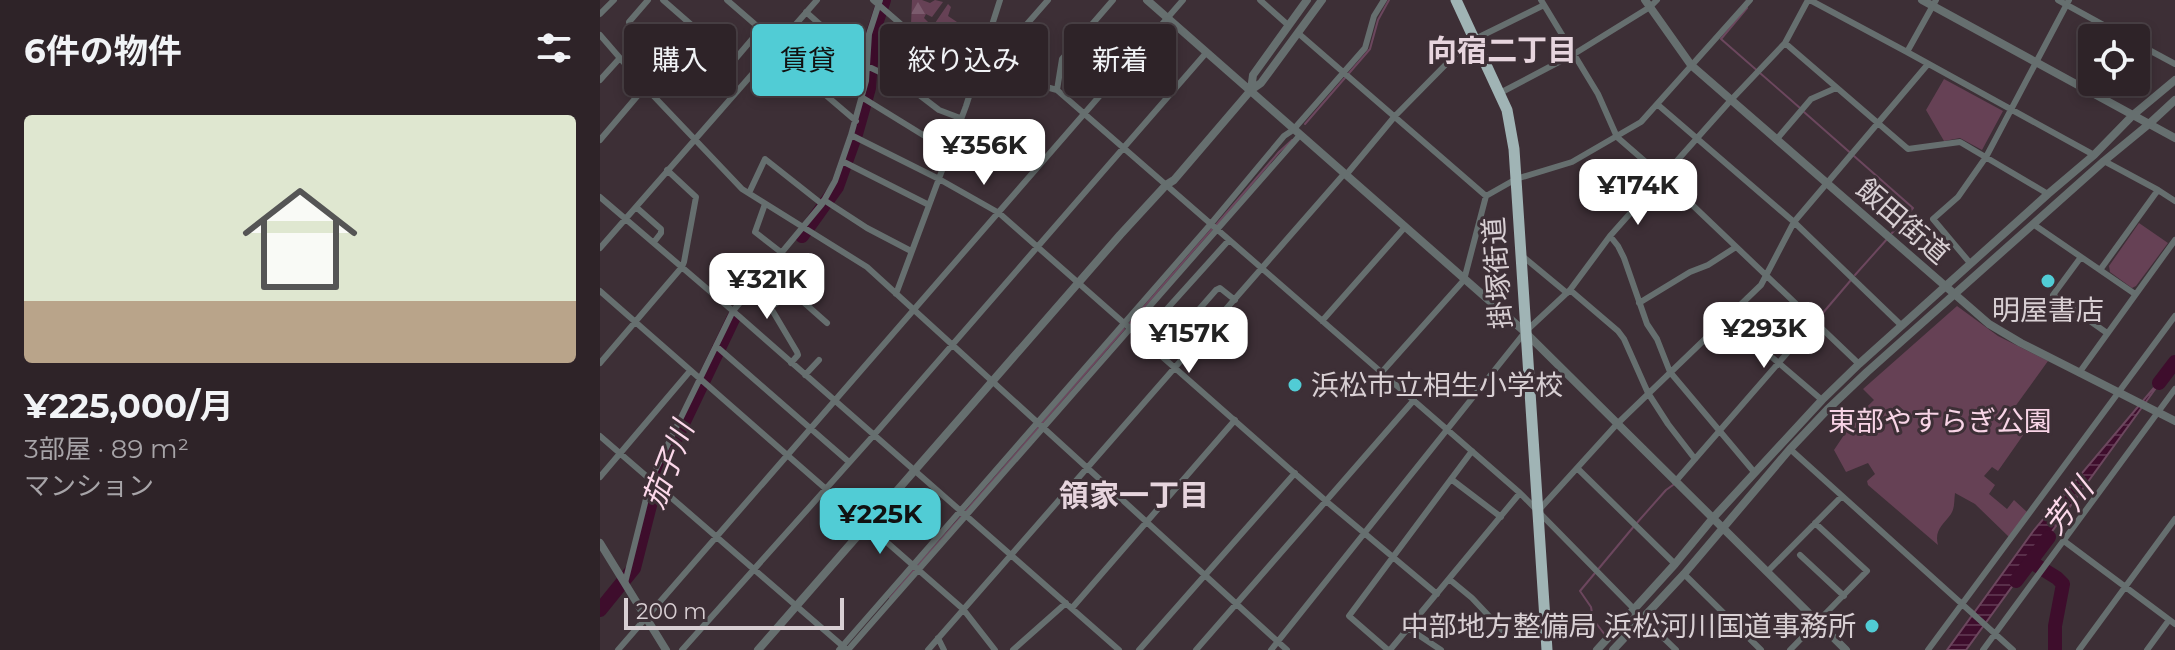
<!DOCTYPE html>
<html lang="ja">
<meta charset="utf-8">
<style>
:root{--surface:#2e2328;--page:#362b30;--text:#f1f3f6;--muted:#a7a4a8;--line:#494045;--accent:#51ccd5}
body{margin:0;font-family:Montserrat,"Noto Sans JP",sans-serif;background:var(--page);color:var(--text);height:100vh;display:flex;flex-direction:column;font-size:30px;white-space:nowrap}
*{box-sizing:border-box;margin:0}
p{font-size:26px;color:var(--muted)}
.icon{flex:none;width:44px;height:44px;fill:none;stroke:currentColor;stroke-width:2;stroke-linecap:round;stroke-linejoin:round}
.map{position:relative;flex:1;overflow:hidden}
.drawer{display:flex;flex-direction:column;background:var(--surface);width:600px}
.drawer>*{flex:none}
.banner{position:absolute;left:24px;top:24px;width:760px;height:72px;display:flex;gap:16px}
.controls{position:absolute;left:1478px;top:24px;display:grid;gap:16px}
.controls a{display:grid;place-items:center;width:72px;height:72px;border-radius:8px;background:var(--surface);box-shadow:0 4px 12px #0003,0 0 0 2px var(--line);font-size:40px}
.scale{position:absolute;left:24px;bottom:20px;width:220px;box-sizing:border-box;padding-left:8px;border:4px solid #d8cfd3;border-top:0;font-size:22px;line-height:28px;white-space:nowrap;color:#d8cfd3;-webkit-text-stroke:6px #3d2f36;paint-order:stroke}
.price{position:absolute;translate:-50% -68px;padding:0 18px;border-radius:16px;background:#fff;color:#222;font-size:26px;line-height:52px;filter:drop-shadow(0 2px 4px #0008)}
.price::after{content:'';position:absolute;left:50%;top:48px;width:24px;height:18px;margin-left:-12px;background:inherit;clip-path:polygon(0 0,100% 0,50% 100%)}
.price.active{background:var(--accent);color:#111}
ul{padding:0;list-style:none}
li{display:grid;align-content:center;gap:16px;height:424px;padding:0 24px}
li span{display:grid;place-items:center;height:248px;border-radius:8px;color:#555}
li>.icon{margin-inline-start:auto}
span .icon{width:144px;height:144px;fill:#fffc;stroke-width:1}
li b{font-size:34px}
h2{display:flex;justify-content:space-between;align-items:center;height:96px;padding:0 24px;font-size:34px}
.pill{padding:0 28px;border-radius:8px;background:var(--surface);box-shadow:0 4px 12px #0003,0 0 0 2px var(--line);font-size:28px;line-height:72px}
.pill.active{background:var(--accent);color:#111}
main{display:flex;flex:1;min-height:0}
.map>svg:first-child{display:block}
.forest{fill:url(#forest-firs)}
.green{fill:#664155}
.water{fill:url(#water-rules);stroke:#6c475e;stroke-width:2}
.lines{fill:none;stroke-linecap:round;stroke-linejoin:round}
.stream{stroke:#6c475e;stroke-width:2}
.river{stroke:#3e0d2c;stroke-width:14}
.minor{stroke:#666f6f;stroke-width:6}
.tertiary{stroke:#666f6f;stroke-width:8}
.trunk{stroke:#a0b4b5;stroke-width:11}
.poi-dot{fill:#51ccd5;stroke:#3d2f36;stroke-width:3}
.labels{text-anchor:middle;dominant-baseline:central;stroke-width:6;stroke-linejoin:round;paint-order:stroke}
.street-label{font-size:28px;fill:#d8cfd3;stroke:#3d2f36}
.poi-label{font-size:28px;fill:#d8cfd3;stroke:#3d2f36}
.park-label{font-size:28px;fill:#f8d4e6;stroke:#3d2f36}
.neighbourhood-label{font-size:30px;font-weight:bold;fill:#e7d5de;stroke:#3d2f36}
.water-label{font-size:30px;font-style:italic;fill:#fcd8ea;stroke:#3d2f36}
</style>
<main>
<section class="drawer">
<h2>6件の物件<svg class="icon" aria-label="filters" viewBox="0 0 24 24"><path d="M4 7h16M4 17h16"/><circle cx="9" cy="7" r="2"/><circle cx="15" cy="17" r="2"/></svg></h2>
<ul>
<li><span style="background:linear-gradient(#dfe7d0 75%,#b9a48a 0)"><svg class="icon" aria-label="home" viewBox="0 0 24 24"><path d="M3 11l9-7 9 7M6 9v11h12V9"/></svg></span><div><b>¥225,000/月</b><p>3部屋 · 89 m²</p><p>マンション</p></div></li>
</ul>
</section>
<div class="map">
<svg width="1575" height="650" viewBox="0 0 1575 650">
<defs>
<pattern id="forest-firs" width="22" height="20" patternUnits="userSpaceOnUse" patternTransform="scale(2)"><rect width="22" height="20" fill="#664155"/><path d="M5 1l3.5 6h-7zM16 11l3.5 6h-7z" fill="#7b5b6d"/></pattern>
<pattern id="water-rules" width="6" height="5" patternUnits="userSpaceOnUse" patternTransform="scale(2)"><rect width="6" height="5" fill="#3e0d2c"/><path d="M0 2.5h6" fill="none" stroke="#592f4a"/></pattern>
</defs>
<rect width="100%" height="100%" fill="#3d2f36"/>
<path class="forest" d="M312 0H322L330 3 335 0 343 2 332 17 326 14 324 18 328 22 323 29 311 25Z
M348 4 351 7 348 16 366 28 358 44 332 32 333 26Z"/>
<path class="green" d="M1344 79 1403 111 1382 150 1360 138 1344 141 1326 110Z
M1539 223 1568 243 1536 286 1532 288 1510 272 1509 266Z
M1357 306 1398 336 1448 361 1409 415 1426 431 1398 471 1392 467 1384 476 1395 485 1389 494 1407 509 1414 500 1427 512 1409 537 1375 504 1355 493C1354 500 1355 508 1351 514 1343 525 1334 530 1338 545L1268 485 1267 481 1275 474 1268 463 1246 472 1234 450 1248 429 1246 427 1274 400 1263 389Z"/>
<path class="water" d="M1569 370 1366 650H1347L1434 530Z"/>
<g class="lines">
<path class="stream" d="M1147 8 1121 39 1200 108
M1204 112 1313 208 1292 233
M705 124 770 49 778 20 789 0
M616 225 679 152 692 140
M1255 275 1288 238
M1216 321 1251 280
M529 324 612 229
M442 423 524 329
M366 511 438 428
M318 565 362 516
M290 598 314 570
M1005 635 993 619 991 607 980 591 1035 525 1066 490 1073 485"/>
<path class="river" d="M202 236 237 187 256 134 269 88 273 33 284 0
M1559 383 1575 362
M1431 562 1457 578 1463 584 1455 626V650
M1416 581 1449 537
M0 610 34 568 57 478 134 317"/>
<path class="minor" d="M48 0 29 22 31 28 104 91 109 90 159 31 157 26 127 0
M63 0 134 62
M273 0 303 26 350 44 421 80 457 90 920 493 1034 609
M280 0 269 34 266 81 251 135 339 179 399 213 726 501 837 594
M660 0 688 25
M941 0 998 94 1017 137 1063 177 1259 364
M1210 0 1307 52
M1336 0 1307 52 1494 155
M1458 0 1527 38
M206 12 267 66 305 84 339 110 360 118
M0 14 14 0
M698 33 886 196
M0 35 45 87 142 189 267 267 687 650
M1185 43 1308 149 1360 142 1448 194
M1536 43 1575 64
M173 50 256 121
M391 65 448 0
M0 80 19 59
M46 88 69 61
M457 90 462 59 513 0
M900 93 974 54 1050 7 1057 0
M263 98 349 151
M1057 104 1194 222 1302 326
M0 140 45 87
M1176 140 1211 99 1236 88
M242 161 329 205
M1504 161 1558 190 1575 201
M746 175 795 116 862 48 875 39 944 5
M149 193 165 159 222 204
M0 197 133 311 519 650
M224 200 267 228 311 251
M165 204 155 232 182 253
M36 207 61 229V233L54 242
M1433 224 1535 294
M1010 236 1018 246 1024 258 1047 324 1057 339 1070 372 1155 473
M0 248 217 0
M921 255 967 293
M1481 257 1453 295 1507 333
M1370 263 1333 219 1358 197 1386 157 1469 0
M1500 270 1558 190
M156 283 197 352 198 355 191 363
M970 290 1018 331 1024 339 1048 393 1068 424 1095 459
M0 291 363 609 395 650
M296 294 366 106 400 0
M1039 303 1090 272 1108 265 1136 247
M171 307 192 292 227 323
M566 310 629 240
M1126 318 1222 400
M722 321 805 227
M602 338 589 326 588 322 616 290 620 288 635 300
M116 346 249 462
M0 363 82 267 84 262 96 197 67 170
M781 373 864 280 886 196 916 179 972 162 1041 122 1150 0
M1479 373 1575 240
M205 375 219 360
M0 436 245 648
M1190 449 1413 650
M977 468 1075 564
M0 477 90 371
M851 479 901 517
M1075 482 1215 321
M938 511 1017 424 1161 285 1194 222 1328 64
M1464 541 1575 624
M1200 555 1244 596
M1168 571 1242 496
M1084 574 1161 650
M849 579 872 598 905 633
M25 583 51 479 133 311 222 204 235 181 251 135
M472 608 635 420
M1043 618 1076 650
M808 628 841 650
M338 638 344 650
M18 650 583 0
M82 650 273 436 606 53
M239 650 609 226 684 136 693 130 765 48 774 16 784 0
M248 650 700 135
M328 650 744 174
M413 650 466 603
M539 650 695 473
M596 650 814 400
M671 650 925 332 970 290 1010 236 1131 100 1185 43 1208 0
M788 650 749 616 872 451
M790 650 920 493
M1190 650 1267 571 1215 523
M1328 650 1575 316
M1383 650 1575 389
M1479 650 1575 519
M1547 650 1569 620"/>
<path class="tertiary" d="M547 0 925 332 1246 650
M1045 0 1091 65 1389 324 1421 343 1575 421
M1322 0 1575 138
M651 90 653 75 707 0
M0 543 66 650
M158 650 520 235 566 185 574 180 651 90 661 83 722 0
M997 650 1075 564 1113 518 1222 400 1259 364 1448 194 1494 155 1533 115 1575 80
M1013 650 1084 574 1190 449 1227 410 1267 372 1504 161 1549 124 1575 100"/>
<path class="trunk" d="M856 0 907 110 914 149 947 650"/>
</g>
<g class="poi-dot">
<circle cx="1448" cy="281" r="8"/>
<circle cx="695" cy="385" r="8"/>
<circle cx="1272" cy="626" r="8"/>
</g>
<g class="labels">
<g class="street-label">
<text transform="translate(1303 221) rotate(41)">飯田街道</text>
<text transform="translate(897 273) rotate(-94)">掛塚街道</text>
</g>
<g class="poi-label">
<text x="1448" y="310">明屋書店</text>
<text x="711" y="385" text-anchor="start">浜松市立相生小学校</text>
<text x="1256" y="626" text-anchor="end">中部地方整備局 浜松河川国道事務所</text>
</g>
<g class="park-label">
<text x="1340" y="421">東部やすらぎ公園</text>
</g>
<g class="neighbourhood-label">
<text x="902" y="50">向宿二丁目</text>
<text x="534" y="495">領家一丁目</text>
</g>
<g class="water-label">
<text transform="translate(68 465) rotate(-69)">茄子川</text>
<text transform="translate(1468 506) rotate(-53)">芳川</text>
</g>
</g>
</svg>
<div class="controls">
<a><svg class="icon" aria-label="locate" viewBox="0 0 24 24"><circle cx="12" cy="12" r="6"/><path d="M12 2v4M12 18v4M2 12h4M18 12h4"/></svg></a>
</div>
<div class="scale">200 m</div>
<b class="price" style="left:384px;top:187px">¥356K</b>
<b class="price" style="left:1038px;top:227px">¥174K</b>
<b class="price" style="left:167px;top:321px">¥321K</b>
<b class="price" style="left:1164px;top:370px">¥293K</b>
<b class="price" style="left:589px;top:375px">¥157K</b>
<b class="price active" style="left:280px;top:556px">¥225K</b>
<div class="banner">
<a class="pill">購入</a>
<a class="pill active">賃貸</a>
<a class="pill">絞り込み</a>
<a class="pill">新着</a>
</div>
</div>
</main>
